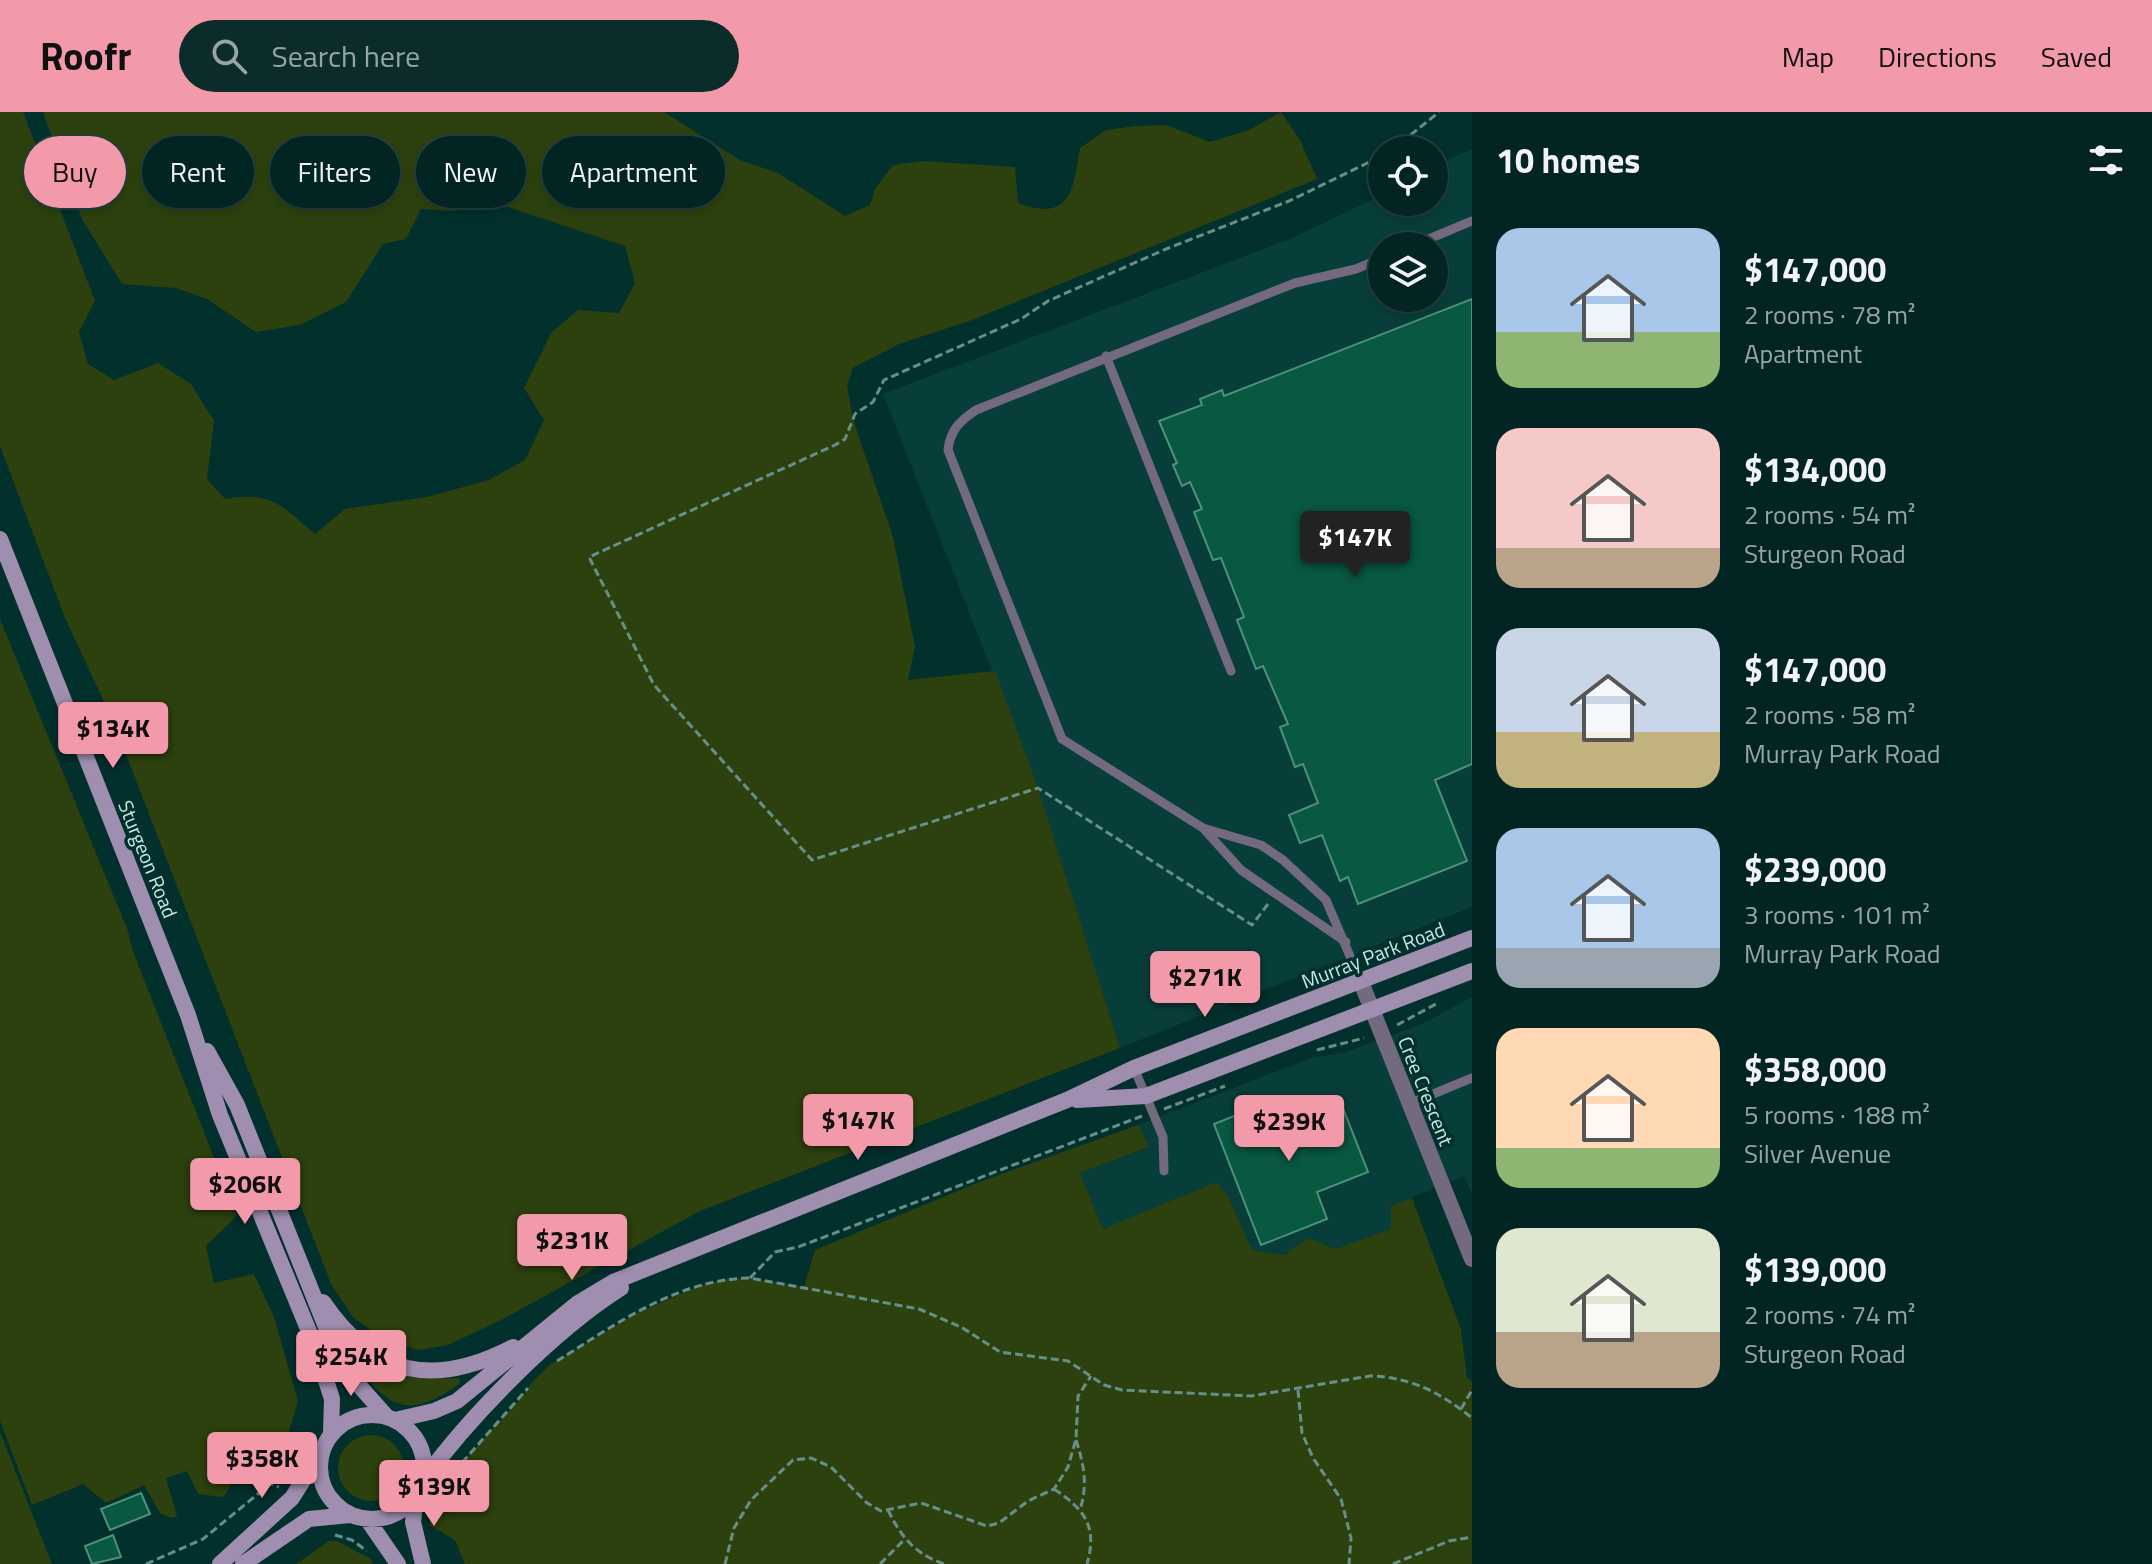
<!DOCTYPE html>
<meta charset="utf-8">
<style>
:root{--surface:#022422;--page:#0c2c2a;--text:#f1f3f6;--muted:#96a4a5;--line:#234140;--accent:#f39aaa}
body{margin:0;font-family:"Titillium Web",sans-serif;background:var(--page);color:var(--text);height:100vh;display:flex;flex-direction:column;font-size:30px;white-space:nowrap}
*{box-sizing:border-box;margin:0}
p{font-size:26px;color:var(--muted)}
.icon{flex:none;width:44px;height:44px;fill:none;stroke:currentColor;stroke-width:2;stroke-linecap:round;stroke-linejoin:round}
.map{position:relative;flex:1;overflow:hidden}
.panel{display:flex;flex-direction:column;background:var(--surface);width:680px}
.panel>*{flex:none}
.hud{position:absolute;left:24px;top:24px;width:760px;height:72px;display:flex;gap:16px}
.controls{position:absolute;left:1368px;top:24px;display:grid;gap:16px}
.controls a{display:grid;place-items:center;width:80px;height:80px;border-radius:50%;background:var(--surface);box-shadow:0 4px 12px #0003,0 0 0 2px var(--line);font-size:40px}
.price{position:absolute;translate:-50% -68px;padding:0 18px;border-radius:8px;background:var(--accent);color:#111;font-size:26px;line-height:52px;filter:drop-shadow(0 2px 4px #0008)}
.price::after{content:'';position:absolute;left:50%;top:48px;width:24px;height:18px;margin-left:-12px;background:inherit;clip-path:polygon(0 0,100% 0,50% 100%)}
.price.selected{background:#222;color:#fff}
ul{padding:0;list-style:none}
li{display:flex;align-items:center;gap:24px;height:200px;padding:0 24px}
li span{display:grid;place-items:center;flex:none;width:224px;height:160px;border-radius:24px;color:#555}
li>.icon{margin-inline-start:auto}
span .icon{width:96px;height:96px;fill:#fffc;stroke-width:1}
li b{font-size:34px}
h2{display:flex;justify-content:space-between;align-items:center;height:96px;padding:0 24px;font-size:34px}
.chip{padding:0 28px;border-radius:36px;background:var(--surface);box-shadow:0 4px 12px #0003,0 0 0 2px var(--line);font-size:28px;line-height:72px}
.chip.selected{background:var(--accent);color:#111}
header{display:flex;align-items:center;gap:48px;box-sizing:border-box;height:112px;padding:0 40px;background:var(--accent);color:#111}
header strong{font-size:38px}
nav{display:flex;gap:44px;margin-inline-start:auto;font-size:28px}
.search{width:560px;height:72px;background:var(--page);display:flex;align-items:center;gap:20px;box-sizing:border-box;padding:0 28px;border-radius:44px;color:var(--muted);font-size:30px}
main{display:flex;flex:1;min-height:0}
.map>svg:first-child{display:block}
.built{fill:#083e3a;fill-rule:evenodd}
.green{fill:#2d410e}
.building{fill:#085842;stroke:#4f9179;stroke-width:2}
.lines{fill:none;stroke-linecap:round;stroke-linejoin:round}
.path{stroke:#668f8b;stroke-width:3;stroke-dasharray:8 4;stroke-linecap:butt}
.lane{stroke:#746a7f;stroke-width:9}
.street{stroke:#746a7f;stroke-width:16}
.secondary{stroke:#a08eb0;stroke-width:16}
.labels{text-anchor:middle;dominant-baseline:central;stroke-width:7;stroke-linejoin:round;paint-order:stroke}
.street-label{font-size:20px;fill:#c5e9e5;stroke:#02302d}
</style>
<header>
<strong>Roofr</strong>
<div class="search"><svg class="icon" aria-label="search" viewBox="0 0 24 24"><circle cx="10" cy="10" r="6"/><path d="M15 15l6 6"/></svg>Search here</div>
<nav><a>Map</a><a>Directions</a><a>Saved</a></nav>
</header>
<main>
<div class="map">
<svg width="1472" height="1452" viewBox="0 0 1472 1452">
<rect width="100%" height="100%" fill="#02302d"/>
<path class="built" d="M1472 37V795L1120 936 1036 670 883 282 1290 127 1382 83V90H1434V54ZM1382 134H1434V186H1382Z
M1472 885V1082L1464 1064 1391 1094V1117L1335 1137 1308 1126 1284 1143 1252 1138 1227 1082 1103 1117 1080 1061 1148 1036 1138 1013 1311 946 1346 940 1422 912Z"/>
<path class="green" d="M0 0H23L95 189 79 220 88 252 114 268 158 251 191 272 214 309 207 367 225 387C272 379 281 393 315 422L345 397 427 385 489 368 525 348 544 308 524 276 551 221 578 198 619 201 635 171 625 134 496 91 452 99 421 97 406 127 383 132 346 190 300 213 256 220 207 187 176 176 122 172 82 107 43 0H664L740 48 778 61 845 104 870 93 875 77 893 53 923 49 1015 55 1018 91C1072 111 1073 77 1080 36L1106 18 1136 14 1166 13 1210 30 1249 18 1281 0 1300 28 1317 67 972 208 899 232 853 256 847 274 853 307 893 425 915 535 908 568 995 559 1038 676 1120 936 700 1099 503 1207 448 1233 418 1238 384 1228 353 1205 331 1172 113 609 65 506 0 334Z
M0 507 128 819 132 837 237 1104 206 1134 214 1171 254 1162 274 1205 298 1289 285 1333 243 1367 233 1344C234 1358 234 1375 223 1385L198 1382 187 1359 166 1366 176 1400 177 1404 172 1406 160 1401 144 1373 106 1391 83 1372 32 1393 0 1309Z
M1138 1013 1149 1035 1080 1061 1103 1117 1217 1070 1227 1082 1252 1138 1284 1143 1308 1126 1335 1137 1391 1117V1094L1412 1086 1461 1217 1467 1266 1472 1269V1452H465L455 1428 429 1413 444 1371 518 1289 533 1269 551 1252 637 1201 701 1173 728 1167 750 1166 804 1175 815 1138 982 1069Z
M350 1238C385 1265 416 1269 459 1266L460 1271C403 1314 383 1290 347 1240Z
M0 1320 52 1452H0Z
M338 1356a33 33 0 1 1 66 0a33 33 0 1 1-66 0Z
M329 1429H337L371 1447 373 1452H296Z"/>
<path class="building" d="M1472 187V652L1435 668 1467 749 1358 792 1348 765 1340 769 1322 723 1300 731 1289 703 1318 691 1303 652 1295 655 1280 615 1288 612 1263 554 1256 557 1237 508 1244 505 1221 446 1213 448 1194 400 1202 397 1190 370 1182 374 1173 353 1177 351 1159 309 1202 293 1200 287 1222 278 1224 284Z
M1279 986 1287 1006 1339 986 1368 1060 1317 1080 1327 1107 1261 1133 1214 1012Z
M141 1381 150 1402 110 1418 101 1397Z
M113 1423 121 1445 92 1452 85 1434Z"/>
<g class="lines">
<path class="path" d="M1392 38 1439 0
M1268 792 1252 813 1038 676 812 748 654 573 589 445 835 333 845 327 855 302 873 290 884 268 1021 207 1048 189 1166 137 1289 89 1382 44
M1397 913 1436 892
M1317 938 1364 926
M1164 997 1225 974
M750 1166 775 1140 798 1135 1142 1004
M557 1249C616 1212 678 1167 750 1166L919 1197 961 1215 1000 1240 1068 1249 1104 1273 1122 1278 1251 1284 1370 1264C1411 1265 1441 1281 1472 1306
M1298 1278 1302 1321 1313 1346 1341 1387 1351 1426 1349 1452
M1461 1297 1472 1278
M1076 1328C1084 1353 1088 1372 1080 1398
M1054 1377C1084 1397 1098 1414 1087 1452
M888 1398C901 1425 915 1442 944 1452
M433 1402 444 1371 528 1276
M335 1423 352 1428 367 1439
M146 1452 203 1427 270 1372 279 1375
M725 1452 734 1416 751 1388 793 1348 811 1346 831 1355 867 1391 881 1399 921 1391 987 1414 999 1411 1028 1389 1054 1377 1068 1355 1076 1327 1078 1284 1091 1264
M880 1452 905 1427
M1393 1452 1449 1429 1472 1425"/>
<path class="lane" d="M1412 134 1472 109
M1106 244 1231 559
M1206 717 1261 733 1283 748 1326 788 1361 870
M1346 830 1241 758 1203 716 1062 627 948 338C950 318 960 309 976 298L1295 171 1356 157 1382 146
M1134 956 1163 1025 1164 1059
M1409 992 1472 966"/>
<path class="street" d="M1361 870 1472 1147"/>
<path class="secondary" d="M0 427 188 903 220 1003 315 1234 332 1287 331 1322
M207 939 237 993 332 1230 356 1270 387 1305
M1077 988 1146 984 1472 859
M323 1190C374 1265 434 1276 513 1235
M320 1355a52 52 0 1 1 104 0a52 52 0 1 1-104 0Z
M395 1308 434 1299 457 1289 578 1191 613 1170 1067 988 1134 956 1472 826
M422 1370C469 1305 553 1219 621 1176
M416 1384 413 1410 423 1452
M367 1407 398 1452
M220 1452 292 1386 319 1343
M243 1452 309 1407 350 1403"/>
</g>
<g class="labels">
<g class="street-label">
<text transform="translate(148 747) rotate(68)">Sturgeon Road</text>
<text transform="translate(1373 843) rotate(-21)">Murray Park Road</text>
<text transform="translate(1426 979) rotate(68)">Cree Crescent</text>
</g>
</g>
</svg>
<div class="controls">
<a><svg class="icon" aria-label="locate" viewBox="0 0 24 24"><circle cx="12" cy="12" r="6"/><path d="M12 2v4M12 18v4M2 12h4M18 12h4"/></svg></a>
<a><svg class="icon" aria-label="layers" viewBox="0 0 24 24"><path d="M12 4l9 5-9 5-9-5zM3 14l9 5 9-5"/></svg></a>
</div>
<b class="price selected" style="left:1355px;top:467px">$147K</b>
<b class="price" style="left:113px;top:658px">$134K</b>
<b class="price" style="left:1205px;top:907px">$271K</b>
<b class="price" style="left:858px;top:1050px">$147K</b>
<b class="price" style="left:1289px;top:1051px">$239K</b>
<b class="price" style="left:245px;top:1114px">$206K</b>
<b class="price" style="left:572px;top:1170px">$231K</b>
<b class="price" style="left:351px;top:1286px">$254K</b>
<b class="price" style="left:262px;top:1388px">$358K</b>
<b class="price" style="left:434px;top:1416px">$139K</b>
<div class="hud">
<a class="chip selected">Buy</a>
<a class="chip">Rent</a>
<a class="chip">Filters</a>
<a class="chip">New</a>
<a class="chip">Apartment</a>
</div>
</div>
<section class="panel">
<h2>10 homes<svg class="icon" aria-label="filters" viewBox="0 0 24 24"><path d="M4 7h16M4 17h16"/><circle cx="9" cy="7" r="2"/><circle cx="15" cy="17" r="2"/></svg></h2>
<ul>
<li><span style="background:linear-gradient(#a9c7e8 65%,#8fb573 0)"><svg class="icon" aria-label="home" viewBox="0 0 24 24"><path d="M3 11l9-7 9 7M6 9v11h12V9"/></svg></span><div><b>$147,000</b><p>2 rooms · 78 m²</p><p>Apartment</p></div></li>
<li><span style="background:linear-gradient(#f6c9c9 75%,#b9a48a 0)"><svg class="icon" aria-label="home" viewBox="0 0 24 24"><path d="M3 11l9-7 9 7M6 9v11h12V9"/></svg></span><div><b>$134,000</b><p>2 rooms · 54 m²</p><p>Sturgeon Road</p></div></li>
<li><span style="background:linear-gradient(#c9d6e8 65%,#c2b280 0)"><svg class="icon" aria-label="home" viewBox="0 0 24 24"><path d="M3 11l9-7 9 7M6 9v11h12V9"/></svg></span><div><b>$147,000</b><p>2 rooms · 58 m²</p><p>Murray Park Road</p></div></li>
<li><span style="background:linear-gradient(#a9c7e8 75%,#9aa5b1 0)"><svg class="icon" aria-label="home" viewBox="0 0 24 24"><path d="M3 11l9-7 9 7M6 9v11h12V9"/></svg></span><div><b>$239,000</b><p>3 rooms · 101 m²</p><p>Murray Park Road</p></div></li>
<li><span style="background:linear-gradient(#ffd9b3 75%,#8fb573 0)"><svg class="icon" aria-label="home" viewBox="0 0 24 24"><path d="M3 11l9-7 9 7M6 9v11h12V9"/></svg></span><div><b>$358,000</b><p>5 rooms · 188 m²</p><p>Silver Avenue</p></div></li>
<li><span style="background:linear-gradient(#dfe7d0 65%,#b9a48a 0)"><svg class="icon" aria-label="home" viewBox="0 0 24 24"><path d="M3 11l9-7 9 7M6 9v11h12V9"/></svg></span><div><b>$139,000</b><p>2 rooms · 74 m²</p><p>Sturgeon Road</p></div></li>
</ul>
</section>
</main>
